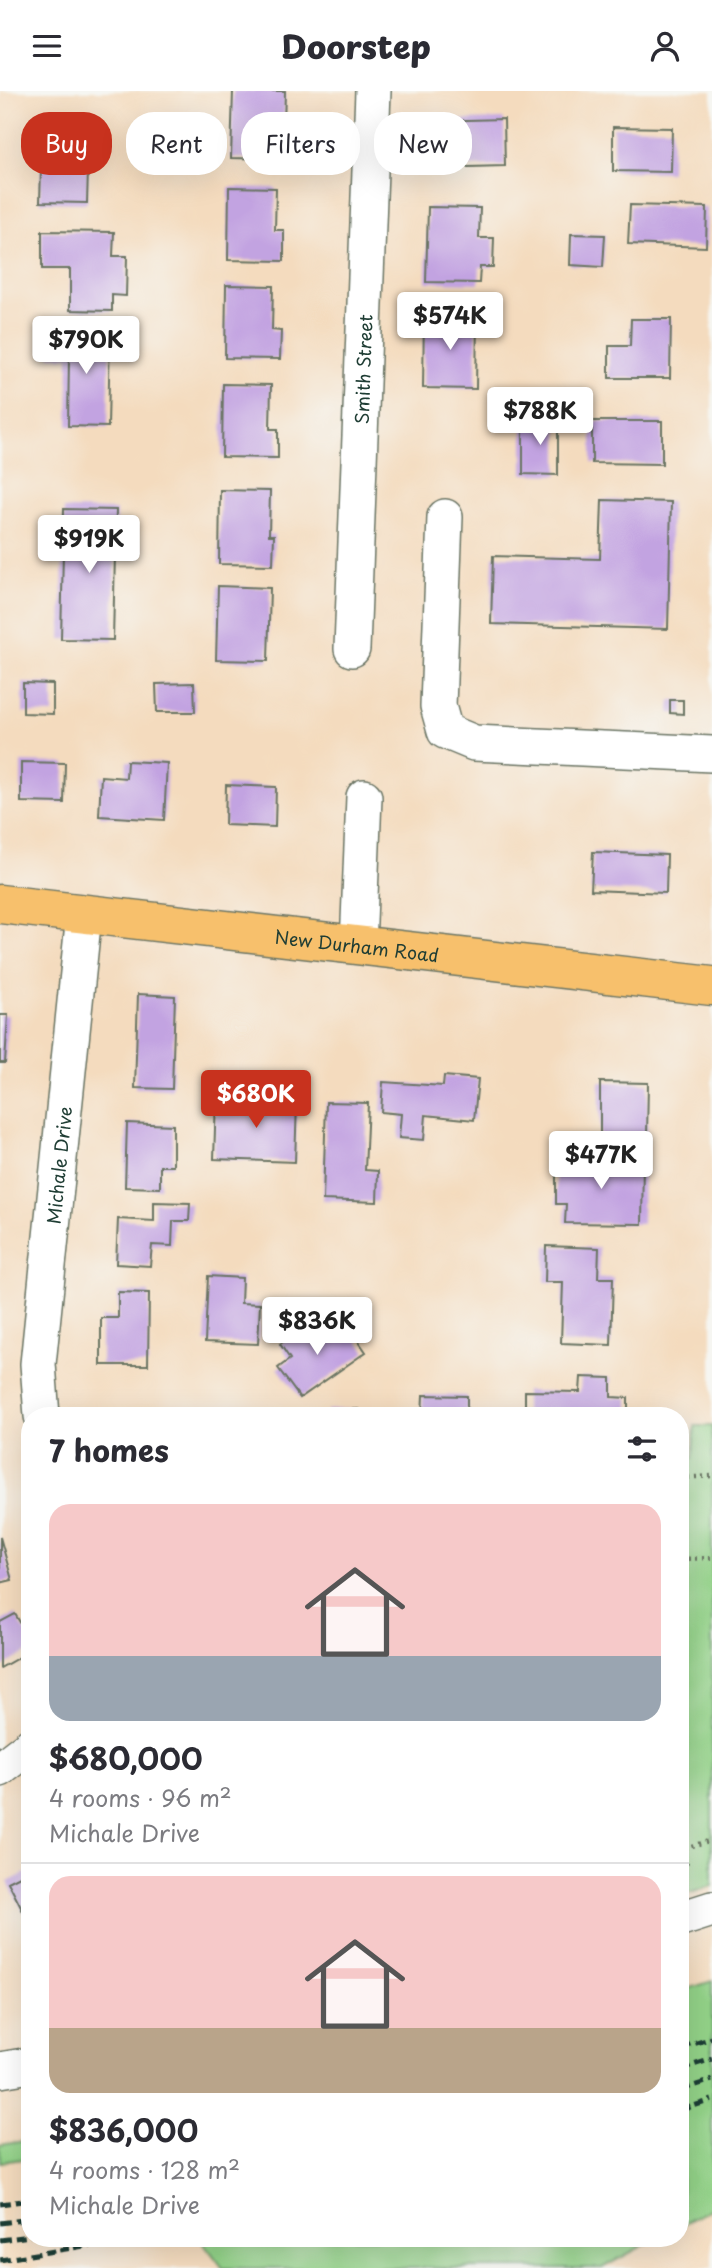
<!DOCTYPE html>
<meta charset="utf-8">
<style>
:root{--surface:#fff;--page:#f2f2f3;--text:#2b2b33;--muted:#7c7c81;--line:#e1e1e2;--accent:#c8321e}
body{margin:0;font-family:"Playpen Sans",sans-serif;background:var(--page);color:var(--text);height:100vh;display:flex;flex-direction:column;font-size:26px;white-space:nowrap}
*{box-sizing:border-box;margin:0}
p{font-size:23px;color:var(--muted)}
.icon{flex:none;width:38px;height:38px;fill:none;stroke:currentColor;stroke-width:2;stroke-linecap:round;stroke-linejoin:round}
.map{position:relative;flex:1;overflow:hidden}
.panel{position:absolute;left:21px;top:1316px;width:668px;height:840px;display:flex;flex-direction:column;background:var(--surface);border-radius:28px;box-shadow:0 7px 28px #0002}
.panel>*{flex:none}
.top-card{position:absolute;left:21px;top:21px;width:670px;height:63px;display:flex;gap:14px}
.price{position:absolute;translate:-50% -60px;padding:0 16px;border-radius:7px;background:#fff;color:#222;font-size:23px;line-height:46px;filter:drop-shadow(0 2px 4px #0008)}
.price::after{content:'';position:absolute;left:50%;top:42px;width:21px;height:16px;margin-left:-10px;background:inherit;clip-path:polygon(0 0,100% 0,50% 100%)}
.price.active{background:var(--accent);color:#fff}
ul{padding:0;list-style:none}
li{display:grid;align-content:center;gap:14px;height:371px;padding:0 28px}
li+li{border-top:2px solid var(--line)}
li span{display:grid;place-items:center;height:217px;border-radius:21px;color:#555}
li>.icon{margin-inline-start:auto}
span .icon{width:126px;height:126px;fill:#fffc;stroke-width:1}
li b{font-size:30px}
h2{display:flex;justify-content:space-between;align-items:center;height:84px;padding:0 28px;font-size:30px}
.pill{padding:0 24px;border-radius:28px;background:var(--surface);box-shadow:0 7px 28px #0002;font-size:24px;line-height:63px}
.pill.active{background:var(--accent);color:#fff}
header{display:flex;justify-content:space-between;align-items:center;height:91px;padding:0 28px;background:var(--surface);font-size:32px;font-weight:800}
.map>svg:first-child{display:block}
.green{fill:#92d187;stroke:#58875e;stroke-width:2}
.building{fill:#c2a3e1}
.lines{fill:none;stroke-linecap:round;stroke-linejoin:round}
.minor-casing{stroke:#6a7464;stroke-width:38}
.major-casing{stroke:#6a7464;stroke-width:41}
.path{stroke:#6a7464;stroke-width:4.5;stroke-dasharray:2 5;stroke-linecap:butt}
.minor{stroke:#fff;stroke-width:35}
.major{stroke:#f7c06c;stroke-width:38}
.rail{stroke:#1f3d34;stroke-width:5;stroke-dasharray:10 5;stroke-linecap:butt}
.labels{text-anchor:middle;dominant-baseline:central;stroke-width:5;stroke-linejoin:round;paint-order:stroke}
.street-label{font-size:18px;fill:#1f3d34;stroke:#f6f6f2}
</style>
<header><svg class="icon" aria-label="menu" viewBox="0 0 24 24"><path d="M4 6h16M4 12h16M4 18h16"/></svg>Doorstep<svg class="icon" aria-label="person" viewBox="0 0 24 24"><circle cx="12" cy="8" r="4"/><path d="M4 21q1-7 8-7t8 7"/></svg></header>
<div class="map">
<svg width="712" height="2177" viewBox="0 0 712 2177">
<rect width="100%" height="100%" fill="#f6f6f2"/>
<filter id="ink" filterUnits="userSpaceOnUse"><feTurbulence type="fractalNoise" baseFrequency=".0143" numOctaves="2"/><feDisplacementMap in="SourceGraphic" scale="14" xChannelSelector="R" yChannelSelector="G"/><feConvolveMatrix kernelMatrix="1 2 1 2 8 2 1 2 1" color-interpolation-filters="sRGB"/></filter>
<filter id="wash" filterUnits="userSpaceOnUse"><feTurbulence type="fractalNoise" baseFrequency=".00686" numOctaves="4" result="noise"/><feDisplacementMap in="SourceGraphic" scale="28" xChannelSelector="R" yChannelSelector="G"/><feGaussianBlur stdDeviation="1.57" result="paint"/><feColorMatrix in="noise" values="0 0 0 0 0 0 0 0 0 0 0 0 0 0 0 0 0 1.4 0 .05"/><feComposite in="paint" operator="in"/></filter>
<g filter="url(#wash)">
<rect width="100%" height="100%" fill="#f4dbbe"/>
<path class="green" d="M695 1335H712V1795L681 1805V1367H693Z
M712 1890V2117L681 2134V1900Z
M30 2049V2067L0 2071V2054Z
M200 2147H657L602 2177H223Z"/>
<g id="blocks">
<path class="building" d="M233 0H285L283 68 231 67Z
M504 28 505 75 430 77 429 30Z
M613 36 672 37 671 81 613 80Z
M42 45H89L87 112 40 111Z
M229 96 276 97 275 139H284V170L228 169Z
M630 114 707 116 706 156 628 153Z
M428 116 480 117 479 147H494L493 176H480L479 192 426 191Z
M42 140 114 141 113 165H127L126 205 112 204V220L70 219V178H42Z
M571 143 605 144 603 176 570 174Z
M226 194 273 195 272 239 281 240 280 268 225 267Z
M424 223 477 225 476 298 423 297Z
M631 228H671L670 287H609V255H630Z
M50 242 110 243 108 336 68 335 69 266H50Z
M223 293 271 294 270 338H278V367L222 366Z
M523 327 558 328V384L523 383Z
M592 330H662V373L592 372Z
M220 399 270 400 269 444H274L273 474 219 473Z
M602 409 671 411 668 538 491 533 493 465 600 468Z
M64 418 116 419 113 549 61 548Z
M218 495 270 497 268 570 216 569Z
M23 592 53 593V623L23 622Z
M194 592 195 621H157L156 593Z
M670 609H683V623L670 622Z
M127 670 167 672 164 729 99 725 101 685 126 687Z
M21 671 65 672 64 712 21 711Z
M226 694 276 696 275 736 225 734Z
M593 761 667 764 666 802 591 799Z
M138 903 175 905 172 998 135 997Z
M0 924H8L5 972H0Z
M444 985 478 988 474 1029 426 1024 424 1049 399 1047 401 1023 381 1021 383 991 443 995Z
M600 991 648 992 647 1046 600 1045Z
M216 1008 297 1011 295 1071 214 1068Z
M326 1011 368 1012 365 1079 378 1080 377 1111 323 1109Z
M127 1032 173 1034V1075H160V1097L125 1096Z
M556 1069 643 1070 642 1133 565 1132 566 1113H556Z
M154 1111 190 1112 189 1130H173L172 1155 152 1154 150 1175 116 1173 118 1128 154 1130Z
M546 1155 599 1157 598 1187H613L611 1254 561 1252 563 1191H545Z
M208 1185 242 1187 241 1212 260 1213 258 1253 205 1251Z
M118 1201 149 1202 148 1274H101V1227H118Z
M309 1233 316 1243 329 1234 337 1246 350 1238 366 1261 300 1307 278 1277 290 1268 280 1253Z
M581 1286 611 1287V1306L628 1307V1325H525V1300L580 1301Z
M423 1304 467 1305V1325H422Z
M358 1318V1325H328L327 1319Z
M0 1446 12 1489 0 1492Z
M15 1523 30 1548V1560L0 1577V1531Z
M30 1780V1834L8 1791Z"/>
</g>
</g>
<g filter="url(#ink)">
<use href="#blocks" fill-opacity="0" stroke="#6a7464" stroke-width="2"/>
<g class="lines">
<g class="minor-casing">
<g id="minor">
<path d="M445 426 438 615 445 640 474 652 712 663"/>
<path id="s1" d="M352 558 373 0"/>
<path d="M358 855 364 706"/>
<path id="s2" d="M42 1325 38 1273 84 823"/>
<path d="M0 1678 30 1655"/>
<path d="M681 1828 712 1818"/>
<path d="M0 1979 30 1974"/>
</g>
</g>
<g class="major-casing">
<g id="major">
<path id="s3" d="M0 813 712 895"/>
</g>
</g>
<path class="path" d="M681 1387 712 1385
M681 1468 712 1467
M687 1774 681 1758 712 1749"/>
<use href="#minor" class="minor"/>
<use href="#major" class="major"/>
<path class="rail" d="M681 1957 712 1947
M681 1978 712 1968
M681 1999 712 1989
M681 2019 712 2009
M0 2113 30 2109
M0 2132 30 2128
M0 2149 30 2145
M0 2169 132 2147"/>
</g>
</g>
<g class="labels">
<g class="street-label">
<text stroke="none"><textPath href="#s1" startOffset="280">Smith Street</textPath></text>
<text stroke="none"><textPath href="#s3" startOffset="359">New Durham Road</textPath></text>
<text stroke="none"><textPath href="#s2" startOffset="252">Michale Drive</textPath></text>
</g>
</g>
</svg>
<b class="price" style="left:450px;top:261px">$574K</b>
<b class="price" style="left:86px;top:285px">$790K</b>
<b class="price" style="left:540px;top:356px">$788K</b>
<b class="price" style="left:89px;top:484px">$919K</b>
<b class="price active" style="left:256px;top:1039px">$680K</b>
<b class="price" style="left:601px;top:1100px">$477K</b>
<b class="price" style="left:317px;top:1266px">$836K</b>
<div class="top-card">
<a class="pill active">Buy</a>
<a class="pill">Rent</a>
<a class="pill">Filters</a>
<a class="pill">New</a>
</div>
<section class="panel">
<h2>7 homes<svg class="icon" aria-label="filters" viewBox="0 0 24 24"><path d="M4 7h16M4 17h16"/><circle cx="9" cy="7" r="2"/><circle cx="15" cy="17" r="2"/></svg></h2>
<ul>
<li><span style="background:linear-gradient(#f6c9c9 70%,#9aa5b1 0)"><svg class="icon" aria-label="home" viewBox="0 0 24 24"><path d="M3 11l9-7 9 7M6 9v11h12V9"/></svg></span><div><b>$680,000</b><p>4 rooms · 96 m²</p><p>Michale Drive</p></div></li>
<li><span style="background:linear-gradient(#f6c9c9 70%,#b9a48a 0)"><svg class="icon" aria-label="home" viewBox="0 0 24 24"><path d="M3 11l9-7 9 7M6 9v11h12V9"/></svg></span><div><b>$836,000</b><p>4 rooms · 128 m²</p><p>Michale Drive</p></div></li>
</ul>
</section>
</div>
